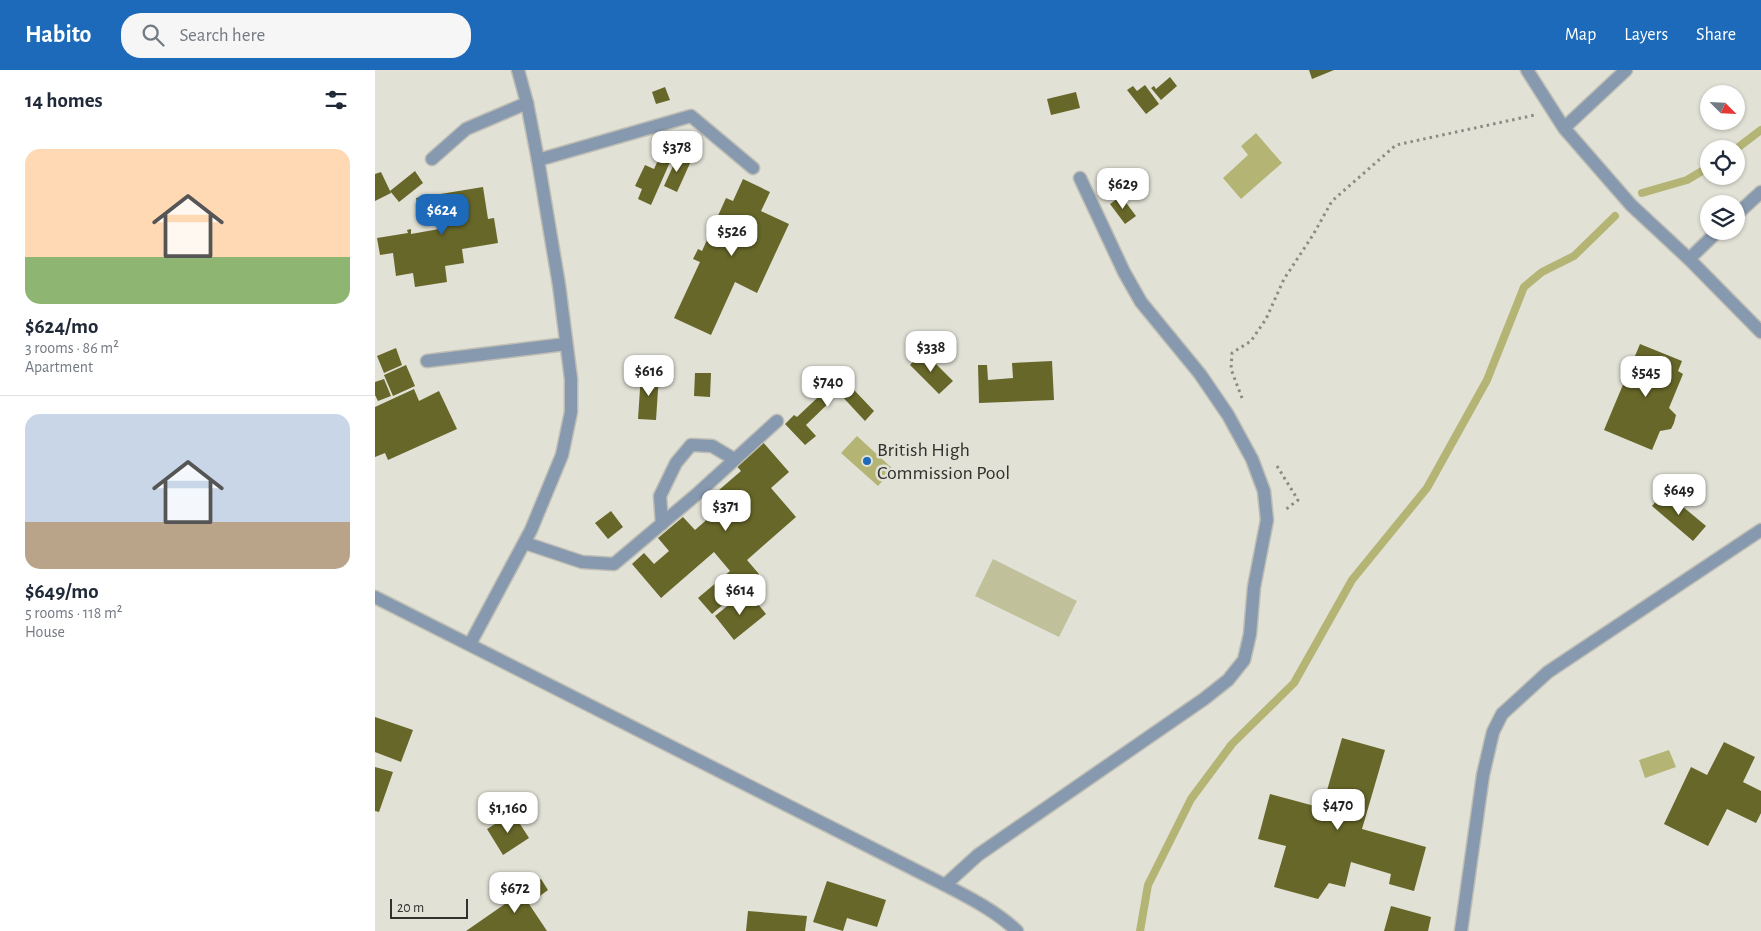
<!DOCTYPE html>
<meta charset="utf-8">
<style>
:root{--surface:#fff;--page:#f6f6f7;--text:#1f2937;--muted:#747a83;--line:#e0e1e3;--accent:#1c6ab9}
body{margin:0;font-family:"Alegreya Sans",sans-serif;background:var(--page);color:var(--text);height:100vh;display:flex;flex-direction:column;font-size:19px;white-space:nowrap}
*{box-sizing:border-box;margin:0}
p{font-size:16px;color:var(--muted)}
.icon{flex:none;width:28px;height:28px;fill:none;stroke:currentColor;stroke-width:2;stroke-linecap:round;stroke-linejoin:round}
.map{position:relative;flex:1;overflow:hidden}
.sheet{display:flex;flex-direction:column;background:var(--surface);width:375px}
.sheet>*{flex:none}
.needle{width:32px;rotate:114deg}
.tools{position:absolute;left:1325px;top:15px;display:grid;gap:10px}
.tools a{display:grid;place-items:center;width:45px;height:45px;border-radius:50%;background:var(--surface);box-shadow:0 1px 4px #0004;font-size:25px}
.scale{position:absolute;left:15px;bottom:12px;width:78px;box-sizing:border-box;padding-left:5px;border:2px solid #31322d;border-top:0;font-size:14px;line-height:18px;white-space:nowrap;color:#31322d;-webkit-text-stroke:4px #e1e1d6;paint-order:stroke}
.price{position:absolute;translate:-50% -42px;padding:0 11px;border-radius:10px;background:#fff;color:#222;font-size:16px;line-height:32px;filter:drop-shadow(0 1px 2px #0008)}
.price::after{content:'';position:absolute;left:50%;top:30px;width:15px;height:11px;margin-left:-8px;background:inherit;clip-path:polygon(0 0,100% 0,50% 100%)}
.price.selected{background:var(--accent);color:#fff}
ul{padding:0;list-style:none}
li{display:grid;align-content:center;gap:10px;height:265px;padding:0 25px}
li+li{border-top:1px solid var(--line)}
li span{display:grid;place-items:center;height:155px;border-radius:15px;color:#555}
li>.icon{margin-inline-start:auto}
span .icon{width:90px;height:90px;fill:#fffc;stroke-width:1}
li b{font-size:21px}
h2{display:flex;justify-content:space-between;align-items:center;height:60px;padding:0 25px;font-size:21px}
header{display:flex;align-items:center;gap:30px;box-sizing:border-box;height:70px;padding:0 25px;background:var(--accent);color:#fff}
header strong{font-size:24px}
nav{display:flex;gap:28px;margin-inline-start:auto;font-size:18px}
.search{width:350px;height:45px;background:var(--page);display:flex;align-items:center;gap:12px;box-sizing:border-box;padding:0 18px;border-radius:20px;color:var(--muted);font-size:19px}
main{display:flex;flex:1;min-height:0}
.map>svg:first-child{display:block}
.green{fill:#c0c19a}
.water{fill:#b4b575}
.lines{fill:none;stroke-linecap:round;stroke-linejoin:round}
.stream{stroke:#b4b575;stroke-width:8}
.building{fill:#676729}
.service-casing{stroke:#bebeb4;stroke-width:15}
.minor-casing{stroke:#bebeb4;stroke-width:15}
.path{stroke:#8a8b83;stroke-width:3;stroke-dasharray:2.5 4;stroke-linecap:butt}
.service{stroke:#8799af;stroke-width:12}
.minor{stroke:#8799af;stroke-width:12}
.poi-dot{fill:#1c6ab9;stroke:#e1e1d6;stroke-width:2}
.labels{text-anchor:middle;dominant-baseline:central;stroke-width:5;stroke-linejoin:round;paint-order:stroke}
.poi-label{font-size:20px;fill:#31322d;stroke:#e1e1d6;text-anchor:start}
</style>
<header>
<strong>Habito</strong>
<div class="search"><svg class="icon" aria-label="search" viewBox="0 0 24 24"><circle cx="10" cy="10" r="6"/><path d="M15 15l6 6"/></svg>Search here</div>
<nav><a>Map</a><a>Layers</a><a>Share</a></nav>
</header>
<main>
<section class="sheet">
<h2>14 homes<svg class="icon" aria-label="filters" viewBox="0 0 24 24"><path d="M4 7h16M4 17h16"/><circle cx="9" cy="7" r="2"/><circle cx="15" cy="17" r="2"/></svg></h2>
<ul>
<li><span style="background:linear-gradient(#ffd9b3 70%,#8fb573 0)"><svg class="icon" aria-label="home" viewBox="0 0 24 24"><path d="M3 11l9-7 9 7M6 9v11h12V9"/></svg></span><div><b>$624/mo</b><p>3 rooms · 86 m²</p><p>Apartment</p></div></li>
<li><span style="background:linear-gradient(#c9d6e8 70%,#b9a48a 0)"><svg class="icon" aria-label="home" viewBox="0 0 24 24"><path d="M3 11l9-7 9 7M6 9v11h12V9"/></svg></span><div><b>$649/mo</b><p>5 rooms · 118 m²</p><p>House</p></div></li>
</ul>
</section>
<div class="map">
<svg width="1386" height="861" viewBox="0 0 1386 861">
<rect width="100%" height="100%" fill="#e1e1d6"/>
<path class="green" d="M618 489 702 531 684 567 600 526Z"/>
<path class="water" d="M881 63 907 93 866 129 848 108 873 85 866 76Z
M482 366 518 399 503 416 466 383Z
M1294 680 1301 697 1270 708 1264 690Z"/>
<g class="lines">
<path class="stream" d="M1361 79 1386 60
M1267 123 1312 110 1334 97
M765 861 773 815 816 729 857 674 919 613 977 510 1052 418 1112 310 1149 217 1167 202 1199 186 1240 146"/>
</g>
<path class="building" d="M934 0H959L937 9Z
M795 7 802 16 786 30 776 18 779 16 781 19Z
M770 15 784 34 771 44 752 20 758 16 762 21Z
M290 17 295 30 281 34 277 22Z
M701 22 705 38 676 45 672 29Z
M288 79 299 83 276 135 263 129 267 119 260 116 270 95 279 99Z
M303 85 316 91 302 122 289 116Z
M40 101 48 113 24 132 15 121Z
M6 102 16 123 0 131V104Z
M368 109 395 122 386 141 414 154 382 223 360 212 336 265 299 248 325 192 318 189 323 179 327 181 351 128 358 131Z
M108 117 113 149 119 148 123 173 87 179 89 193 70 196 72 212 40 217 38 203 21 206 18 183 5 185 2 168 33 163 32 160 36 159V164L64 159 61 141 44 144 41 128Z
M746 126 761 146 750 154 735 134Z
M1265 274 1307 291 1303 301 1308 304 1294 338 1301 345 1299 353 1296 359 1285 361 1277 380 1229 360Z
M21 278 27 295 9 303 2 286Z
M548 281 578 311 564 324 535 295Z
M677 291 679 330 604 333 603 295H612L613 310 638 308 637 293Z
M31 295 40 316 18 326 9 305Z
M462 302 499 341 490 351 464 323 431 355 441 366 430 375 410 354 419 345 422 347 456 315 454 309Z
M320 303H336L335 327 319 326Z
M266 304 284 305 281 350 263 349Z
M9 309 16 326 3 331 0 325V312Z
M39 319 44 331 64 321 82 359 13 390 10 383 0 387V337Z
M387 371 414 402 396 418 421 447 372 490 384 504 337 544 323 528 355 501 339 482 286 528 257 494 269 483 279 494 294 481 283 468 308 447 320 460 353 431 344 420 366 401 360 394Z
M1289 421 1331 456 1318 471 1277 436Z
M236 441 248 457 233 469 220 453Z
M374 523 391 544 359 570 340 546 366 525 368 528Z
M0 647 38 660 26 692 0 682Z
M967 668 1010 680 987 759 1051 777 1039 821 1014 814 1016 804 976 792 970 817 954 813 943 829 899 817 911 776 883 769 895 724 947 738Z
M1349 672 1380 687 1368 712 1386 721V743L1381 753 1352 739 1333 776 1289 754 1316 697 1332 705Z
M0 697 18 702 4 742 0 741Z
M138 743 154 768 128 785 112 759Z
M166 809 173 820 154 834 172 861H91Z
M452 811 511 830 502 857 472 848 468 861 438 852Z
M1016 836 1056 847 1053 861H1009Z
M373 841 432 846 430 861H371Z"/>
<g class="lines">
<g class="service-casing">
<path id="service" d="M57 89 91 59 152 33
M163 90 316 46 378 98
M52 291 191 274
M287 454 285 426 301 393 316 375 337 376 359 389
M150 473 207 492 239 494 322 424 402 351
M570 815 603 785 829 629 853 610 869 590 875 564 879 517 892 450 889 421 877 389 853 345 825 304 766 232 749 202 705 108"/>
</g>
<g class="minor-casing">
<path id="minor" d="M1152 0 1189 58 1256 135 1314 189 1386 262
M1189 58 1251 0
M1361 145 1386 122
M1314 189 1343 161
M0 527 570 815C595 828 621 841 642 861
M95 574 156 460 187 385 196 342V309L184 215 163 90 152 33 143 0
M1086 861 1108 705 1118 662 1127 644 1173 602 1386 460"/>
</g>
<path class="path" d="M867 328 856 299 857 283 876 271 891 249 909 209 938 165 957 131 1021 75 1160 45
M902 396 923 430 910 440"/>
<use href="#service" class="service"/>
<use href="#minor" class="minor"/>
</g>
<circle class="poi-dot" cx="492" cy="391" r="5"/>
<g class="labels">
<g class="poi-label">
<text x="502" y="380">British High<tspan x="502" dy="23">Commission Pool</tspan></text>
</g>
</g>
</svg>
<div class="tools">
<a><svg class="needle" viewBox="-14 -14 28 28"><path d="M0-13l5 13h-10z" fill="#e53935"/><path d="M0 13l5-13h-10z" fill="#747a83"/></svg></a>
<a><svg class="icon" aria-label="locate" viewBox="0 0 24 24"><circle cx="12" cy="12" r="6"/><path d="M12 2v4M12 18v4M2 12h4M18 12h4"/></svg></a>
<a><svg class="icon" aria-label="layers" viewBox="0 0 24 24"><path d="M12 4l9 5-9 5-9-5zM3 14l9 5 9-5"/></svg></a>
</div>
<div class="scale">20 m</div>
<b class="price" style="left:302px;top:103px">$378</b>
<b class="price" style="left:748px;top:140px">$629</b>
<b class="price selected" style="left:67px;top:166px">$624</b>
<b class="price" style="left:357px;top:187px">$526</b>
<b class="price" style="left:556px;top:303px">$338</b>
<b class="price" style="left:274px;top:327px">$616</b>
<b class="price" style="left:1271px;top:328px">$545</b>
<b class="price" style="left:453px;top:338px">$740</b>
<b class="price" style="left:1304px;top:446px">$649</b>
<b class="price" style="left:351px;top:462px">$371</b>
<b class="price" style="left:365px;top:546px">$614</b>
<b class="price" style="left:963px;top:761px">$470</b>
<b class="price" style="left:133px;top:764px">$1,160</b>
<b class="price" style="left:140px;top:844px">$672</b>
</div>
</main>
